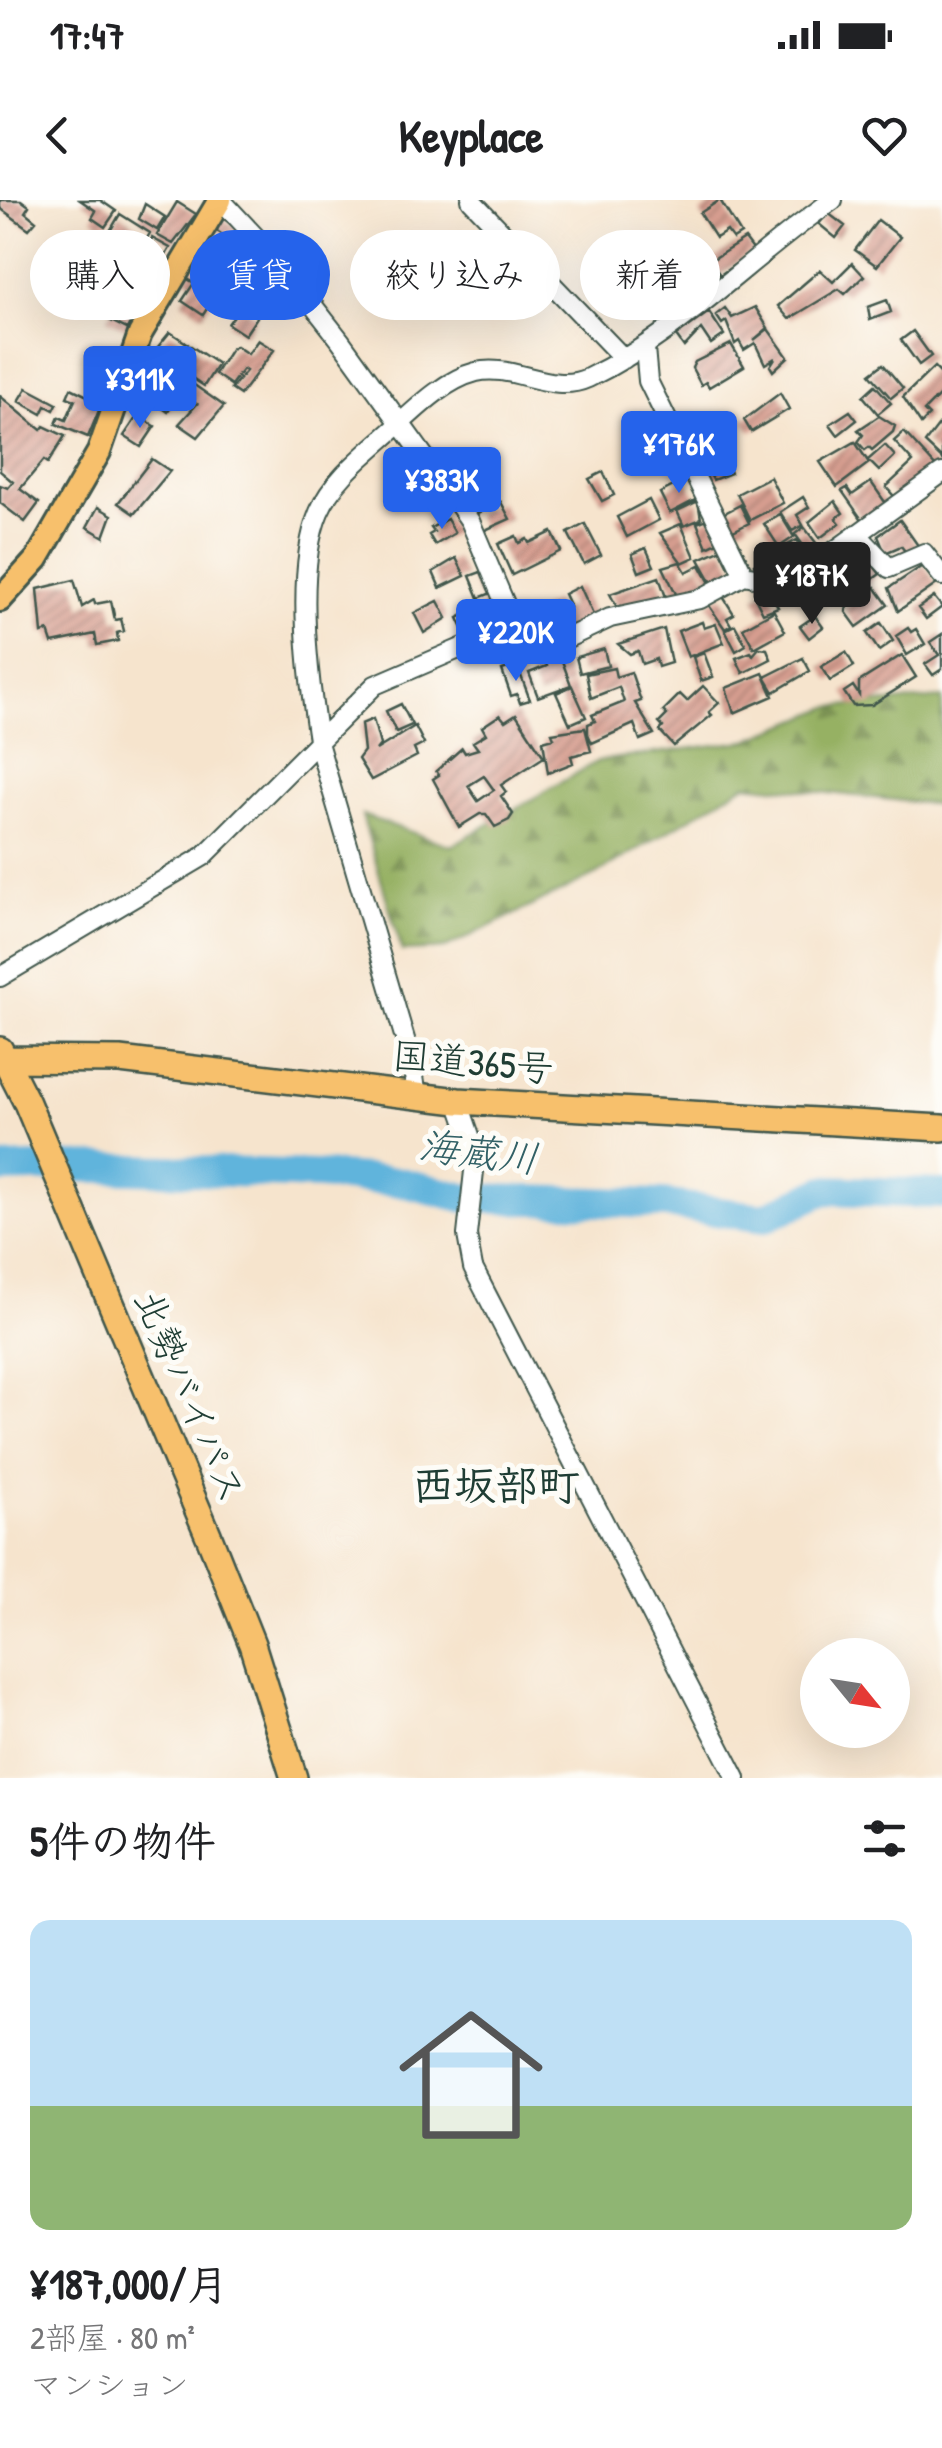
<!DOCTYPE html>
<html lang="ja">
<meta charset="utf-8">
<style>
:root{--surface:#fff;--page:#f6f6f6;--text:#202124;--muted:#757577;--accent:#2563eb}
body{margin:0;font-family:"Patrick Hand","Klee One",sans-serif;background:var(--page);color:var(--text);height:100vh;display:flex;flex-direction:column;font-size:38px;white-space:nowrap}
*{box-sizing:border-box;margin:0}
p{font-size:32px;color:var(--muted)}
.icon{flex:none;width:55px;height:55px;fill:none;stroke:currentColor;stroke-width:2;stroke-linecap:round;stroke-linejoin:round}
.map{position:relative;height:1578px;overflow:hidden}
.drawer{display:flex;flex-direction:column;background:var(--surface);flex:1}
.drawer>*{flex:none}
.banner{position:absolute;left:30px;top:30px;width:882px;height:90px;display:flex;gap:20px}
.needle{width:65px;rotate:120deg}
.tools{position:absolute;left:800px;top:1438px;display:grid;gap:20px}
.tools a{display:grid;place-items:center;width:110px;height:110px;border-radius:50%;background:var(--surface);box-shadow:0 10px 40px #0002;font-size:50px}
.price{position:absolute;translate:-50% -85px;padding:0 22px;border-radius:10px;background:var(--accent);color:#fff;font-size:32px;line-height:65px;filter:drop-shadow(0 2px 5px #0008)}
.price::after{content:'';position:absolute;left:50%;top:60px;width:30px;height:22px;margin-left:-15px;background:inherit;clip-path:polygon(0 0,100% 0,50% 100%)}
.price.current{background:#222;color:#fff}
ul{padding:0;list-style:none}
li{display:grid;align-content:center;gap:20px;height:530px;padding:0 30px}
li span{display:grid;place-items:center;height:310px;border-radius:20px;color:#555}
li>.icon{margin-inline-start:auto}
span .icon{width:180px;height:180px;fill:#fffc;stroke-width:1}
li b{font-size:42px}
h2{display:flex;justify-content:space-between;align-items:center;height:120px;padding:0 30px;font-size:42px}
.tag{padding:0 35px;border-radius:45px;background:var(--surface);box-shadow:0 10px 40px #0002;font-size:35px;line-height:90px}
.tag.current{background:var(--accent);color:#fff}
.status{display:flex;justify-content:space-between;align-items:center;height:70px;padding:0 50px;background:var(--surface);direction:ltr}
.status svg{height:28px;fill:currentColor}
header{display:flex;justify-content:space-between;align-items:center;height:130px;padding:0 30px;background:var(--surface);font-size:45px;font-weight:700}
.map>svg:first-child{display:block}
.forest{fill:url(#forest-firs);stroke:#5a774c;stroke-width:2.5}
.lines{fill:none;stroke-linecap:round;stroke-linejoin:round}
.river{stroke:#60b4dc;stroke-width:30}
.building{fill:url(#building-hatch);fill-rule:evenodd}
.minor-casing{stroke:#3f564b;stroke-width:22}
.major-casing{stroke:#3f564b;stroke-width:28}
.highway-casing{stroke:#3f564b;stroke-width:30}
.minor{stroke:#fff;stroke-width:18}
.major{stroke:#f7c06c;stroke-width:22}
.highway{stroke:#f7c06c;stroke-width:25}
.labels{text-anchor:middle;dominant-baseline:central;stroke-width:10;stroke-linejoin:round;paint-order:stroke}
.street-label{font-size:38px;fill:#1f3d34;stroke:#fdfcf7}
.water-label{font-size:40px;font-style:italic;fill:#326166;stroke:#fdfcf7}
.quarter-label{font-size:42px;font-weight:bold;fill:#1f3d34;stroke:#fdfcf7}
</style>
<div class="status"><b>17:47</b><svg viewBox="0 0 49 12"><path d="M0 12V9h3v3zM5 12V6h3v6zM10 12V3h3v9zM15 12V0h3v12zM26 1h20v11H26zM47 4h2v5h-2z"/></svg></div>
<header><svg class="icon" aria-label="back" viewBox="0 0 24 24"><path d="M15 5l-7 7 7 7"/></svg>Keyplace<svg class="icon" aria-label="heart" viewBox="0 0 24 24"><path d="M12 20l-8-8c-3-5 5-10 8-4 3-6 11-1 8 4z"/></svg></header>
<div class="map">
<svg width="942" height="1578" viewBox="0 0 942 1578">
<defs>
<pattern id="forest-firs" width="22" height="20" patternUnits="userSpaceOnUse" patternTransform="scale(2.5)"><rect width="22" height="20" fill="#96b163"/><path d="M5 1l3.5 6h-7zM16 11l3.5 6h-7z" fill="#7a9152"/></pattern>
<pattern id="building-hatch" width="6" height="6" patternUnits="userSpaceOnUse" patternTransform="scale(2.5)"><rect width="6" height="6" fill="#d79e90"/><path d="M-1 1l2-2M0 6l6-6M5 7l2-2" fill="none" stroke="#ae8276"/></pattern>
</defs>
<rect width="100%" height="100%" fill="#fdfcf7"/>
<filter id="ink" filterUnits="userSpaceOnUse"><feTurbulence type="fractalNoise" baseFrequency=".01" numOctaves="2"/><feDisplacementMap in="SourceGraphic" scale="20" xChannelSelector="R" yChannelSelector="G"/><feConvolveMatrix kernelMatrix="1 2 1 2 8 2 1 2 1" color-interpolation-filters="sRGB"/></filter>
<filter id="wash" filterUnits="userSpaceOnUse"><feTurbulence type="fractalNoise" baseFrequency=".0048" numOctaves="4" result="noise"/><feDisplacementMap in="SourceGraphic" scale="40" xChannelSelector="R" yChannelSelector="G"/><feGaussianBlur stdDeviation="2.25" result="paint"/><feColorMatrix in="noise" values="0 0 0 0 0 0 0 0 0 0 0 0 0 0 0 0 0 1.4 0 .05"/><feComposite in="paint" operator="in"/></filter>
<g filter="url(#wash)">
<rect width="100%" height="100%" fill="#f6e4cd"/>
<path class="forest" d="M942 498V605L746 584 597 674 443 749 402 751 362 615 451 646 598 561 745 541 830 507Z"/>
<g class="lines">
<path class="river" d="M0 969 68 967 319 975 401 982 465 998 664 1004 764 1018 825 990 942 994"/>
</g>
<g id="blocks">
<path class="building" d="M0 0H21L29 6 25 12 36 21 29 29 0 8Z
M80 0H100L116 11 105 27 92 18 96 11Z
M720 0 741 34 733 39 727 31 716 38 700 13Z
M177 2 196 14 173 44 157 35Z
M145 4 165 17 157 30 139 19Z
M828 13 845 26 836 38 819 24Z
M120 14 150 33 146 40 140 36 134 45 110 31Z
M220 16 246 35 242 40 253 48 228 82 209 68 227 38 217 31Z
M878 20 900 37 877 66 855 50Z
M105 37 120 42 113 62 98 57Z
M152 38 170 48 150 83 131 73 136 64 130 61 136 51 143 54Z
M745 39 754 51 720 75 710 61Z
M852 63 864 76 845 94 839 89 789 119 778 106 820 70 833 82Z
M194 66 220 88 203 115 182 101 194 83 186 78Z
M118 96 138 106 127 129 107 119Z
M887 100 891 112 870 120 868 107Z
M241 106 257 117 245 135 228 124Z
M755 107 768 128 754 140 768 129 788 157 773 171 770 166 775 158 765 164 755 143 744 150 739 141 735 144 726 121 722 124 716 115 725 108 732 118Z
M709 112 724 135 711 144 701 129 684 147 676 136Z
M913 131 931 156 919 165 901 140Z
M170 132 188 144 174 165 153 153Z
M258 140 274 150 240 195 231 189 246 171 243 169 231 185 215 174 231 149 236 146 248 154Z
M731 144 744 166 709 187 706 182 701 185 692 168 695 162Z
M191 146 218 164 204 186 176 167Z
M150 155 167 166 157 181 137 172Z
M883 164 903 188 891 198 870 174Z
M168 167 187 180 168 212 153 201 152 194Z
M934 167 942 175V193L924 211 929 216 921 224 903 197Z
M190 182 224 206 198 237 179 224 197 204 179 198Z
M875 185 891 203 878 214 863 196Z
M27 188 57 204 54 210 46 206 42 214 19 201Z
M71 188 102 203 88 237 56 224 59 217 66 220 75 200 67 197Z
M780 193 789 209 751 232 744 220Z
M0 196 41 230 44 226 65 236 48 263 44 260 20 289 39 303 25 322 0 303V285L8 288 13 282 0 271Z
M850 211 857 220 838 235 830 224Z
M138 215 155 226 141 247 124 236Z
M879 216 895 226 893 232 872 250 869 247 865 250 858 242 863 235 858 230Z
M942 221V259L925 243Z
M904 232 937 268 899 302 886 287 913 262 894 241Z
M855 242 869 263 837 287 820 262Z
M885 245 895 256 879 271 868 260Z
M152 259 170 271 134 314 118 303Z
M726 260 731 273 713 280 707 268Z
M603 272 614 295 602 301 589 279Z
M770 277 783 303 750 320 737 294Z
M687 279 697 299 670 313 660 293Z
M871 282 887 305 863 321 842 291 847 288 852 295Z
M803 297 809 307 797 315 803 325 792 331 780 312Z
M649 300 659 320 627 337 617 317Z
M698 301 701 319 684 326 677 311Z
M835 301 843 313 836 318 840 323 820 338 809 322Z
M501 302 510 319 483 331 475 314Z
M740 305 749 323 729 333 721 315Z
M98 307 112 315 104 337 87 327Z
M780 314 794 337 779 347 764 324Z
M712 317 722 340 707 347 697 323Z
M447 319 455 333 435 345 429 335 434 332 431 328Z
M900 320 919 347 908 355 901 346 885 353 878 336Z
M585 324 601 355 584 364 568 333Z
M681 324 695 357 682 363 660 333Z
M804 327 820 348 810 355 795 334Z
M552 332 561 351 512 375 498 344 516 336 519 343 527 339 529 343Z
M797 340 809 360 776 375 773 370 765 374 762 369 758 371 754 364Z
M646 348 654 366 639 372 632 354Z
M724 348 735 370 714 386 699 359Z
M862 351 880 374 862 387 844 365Z
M456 358 465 376 440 388 433 372Z
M680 362 686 372 700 365 711 385 678 398 663 367Z
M924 365 937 384 898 411 889 388Z
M486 370 494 392 479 398 470 376Z
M659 377 667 400 618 409 610 394Z
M74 380 82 407 94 400 95 404 111 401 115 420 121 419 124 431 117 433 118 441 97 445 95 434 52 443 48 431 42 433 38 389Z
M580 386 594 417 550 438 546 428 527 437 521 423 554 401 559 412 570 407 564 394Z
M875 387 888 405 857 427 846 412 847 406Z
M769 390 778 407 763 413 755 397Z
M722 395 734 414 727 418 731 425 725 429 708 404Z
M934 397 942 407 926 419 918 408Z
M494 399 504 419 467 437 458 418Z
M438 401 447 418 424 433 414 413Z
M774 411 785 431 754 448 743 428Z
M815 416 823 427 809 438 800 426Z
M702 422 704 428 716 424 724 443 688 457 678 431Z
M881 423 893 441 879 451 867 433Z
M735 425 746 445 736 451 725 430Z
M908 428 911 432 916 429 925 444 907 455 896 436Z
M664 429 671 463 658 467 656 459 642 464 638 451 630 454 618 444Z
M942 434V469L933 475 925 464 939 455 930 442Z
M759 448 767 449 771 459 743 473 736 458 751 452 753 455Z
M604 449 608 466 580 473 576 457Z
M558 450 571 485 538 497 529 473 547 466 544 455Z
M846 452 854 466 830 481 821 467Z
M704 453 713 477 701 481 693 457Z
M902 455 916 477 872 505 853 506 844 492 853 486 859 495V482Z
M803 458 810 471 774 492 765 477Z
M517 465 530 500 520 503 517 494 511 496 502 470Z
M614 468 616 477 631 472 641 501 635 503 654 534 640 540 634 524 592 543 588 534V524L595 521 592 515 624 502 619 487 591 498 586 474Z
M763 473 773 496 734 513 726 488Z
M572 486 586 517 570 524 556 493Z
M703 486 719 503 709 512 712 515 674 546 660 531 663 527 659 523 667 515 663 511 680 494 687 501Z
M401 504 412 525 396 532 386 511Z
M516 514 544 557 501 585 506 592 501 596 513 614 509 620 495 627 486 614H480L459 627 433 579 439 575 436 571 462 548 465 553 478 549 473 542 486 534 482 527 500 515 505 521ZM484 576 494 590 478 601 468 586Z
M373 519 380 545 376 550 415 526 424 544 414 549 417 556 371 580 358 559 364 551 361 524Z
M585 528 591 551 571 556 573 563 548 573 543 541 554 538 552 533Z"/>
</g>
</g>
<g filter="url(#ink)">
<use href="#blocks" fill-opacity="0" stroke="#3f564b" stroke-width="2.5"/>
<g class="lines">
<g class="minor-casing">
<path id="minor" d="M221 0 279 62 340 140 450 292 470 321 520 439 532 444 561 441 610 418 700 399 744 375 780 382 819 362 942 273
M471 0 624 159
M645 148 648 181 744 375
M857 334 889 368 924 353 942 376
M0 777 204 656 375 485 496 433 516 429
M417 896 412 863 319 546C309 483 294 371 319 312 333 278 369 252 395 228 418 207 445 180 476 172 513 163 551 195 588 178 680 134 749 58 833 0
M458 901 476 953 467 1035 473 1068 736 1578"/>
</g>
<g class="major-casing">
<path id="major" d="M0 400 37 359 99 252 140 134 220 0"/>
</g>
<g class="highway-casing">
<path id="highway" d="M0 850 27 903 210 1339 252 1444 294 1578
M0 859 120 860 458 901 942 928"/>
</g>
<use href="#minor" class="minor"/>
<use href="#major" class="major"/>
<use href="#highway" class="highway"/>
</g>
</g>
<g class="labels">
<g class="street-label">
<text transform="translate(473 861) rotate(5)">国道365号</text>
<text transform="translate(191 1196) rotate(67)">北勢バイパス</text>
</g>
<g class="water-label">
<text transform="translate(479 951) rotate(7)">海蔵川</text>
</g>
<g class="quarter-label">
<text x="496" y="1284">西坂部町</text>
</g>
</g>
</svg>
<div class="tools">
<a><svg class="needle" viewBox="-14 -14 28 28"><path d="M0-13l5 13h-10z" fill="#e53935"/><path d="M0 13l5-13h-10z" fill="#757577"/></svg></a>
</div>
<b class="price" style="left:140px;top:231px">¥311K</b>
<b class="price" style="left:679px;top:296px">¥176K</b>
<b class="price" style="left:442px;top:332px">¥383K</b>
<b class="price current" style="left:812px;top:427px">¥187K</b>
<b class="price" style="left:516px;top:484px">¥220K</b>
<div class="banner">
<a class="tag">購入</a>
<a class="tag current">賃貸</a>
<a class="tag">絞り込み</a>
<a class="tag">新着</a>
</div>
</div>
<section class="drawer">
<h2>5件の物件<svg class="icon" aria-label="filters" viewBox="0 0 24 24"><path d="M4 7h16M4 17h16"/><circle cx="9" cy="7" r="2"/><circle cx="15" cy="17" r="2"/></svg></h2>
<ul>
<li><span style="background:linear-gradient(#bfe0f5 60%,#8fb573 0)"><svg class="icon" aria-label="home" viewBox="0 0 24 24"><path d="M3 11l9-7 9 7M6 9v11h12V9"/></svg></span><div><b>¥187,000/月</b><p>2部屋 · 80 m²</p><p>マンション</p></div></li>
</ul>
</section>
